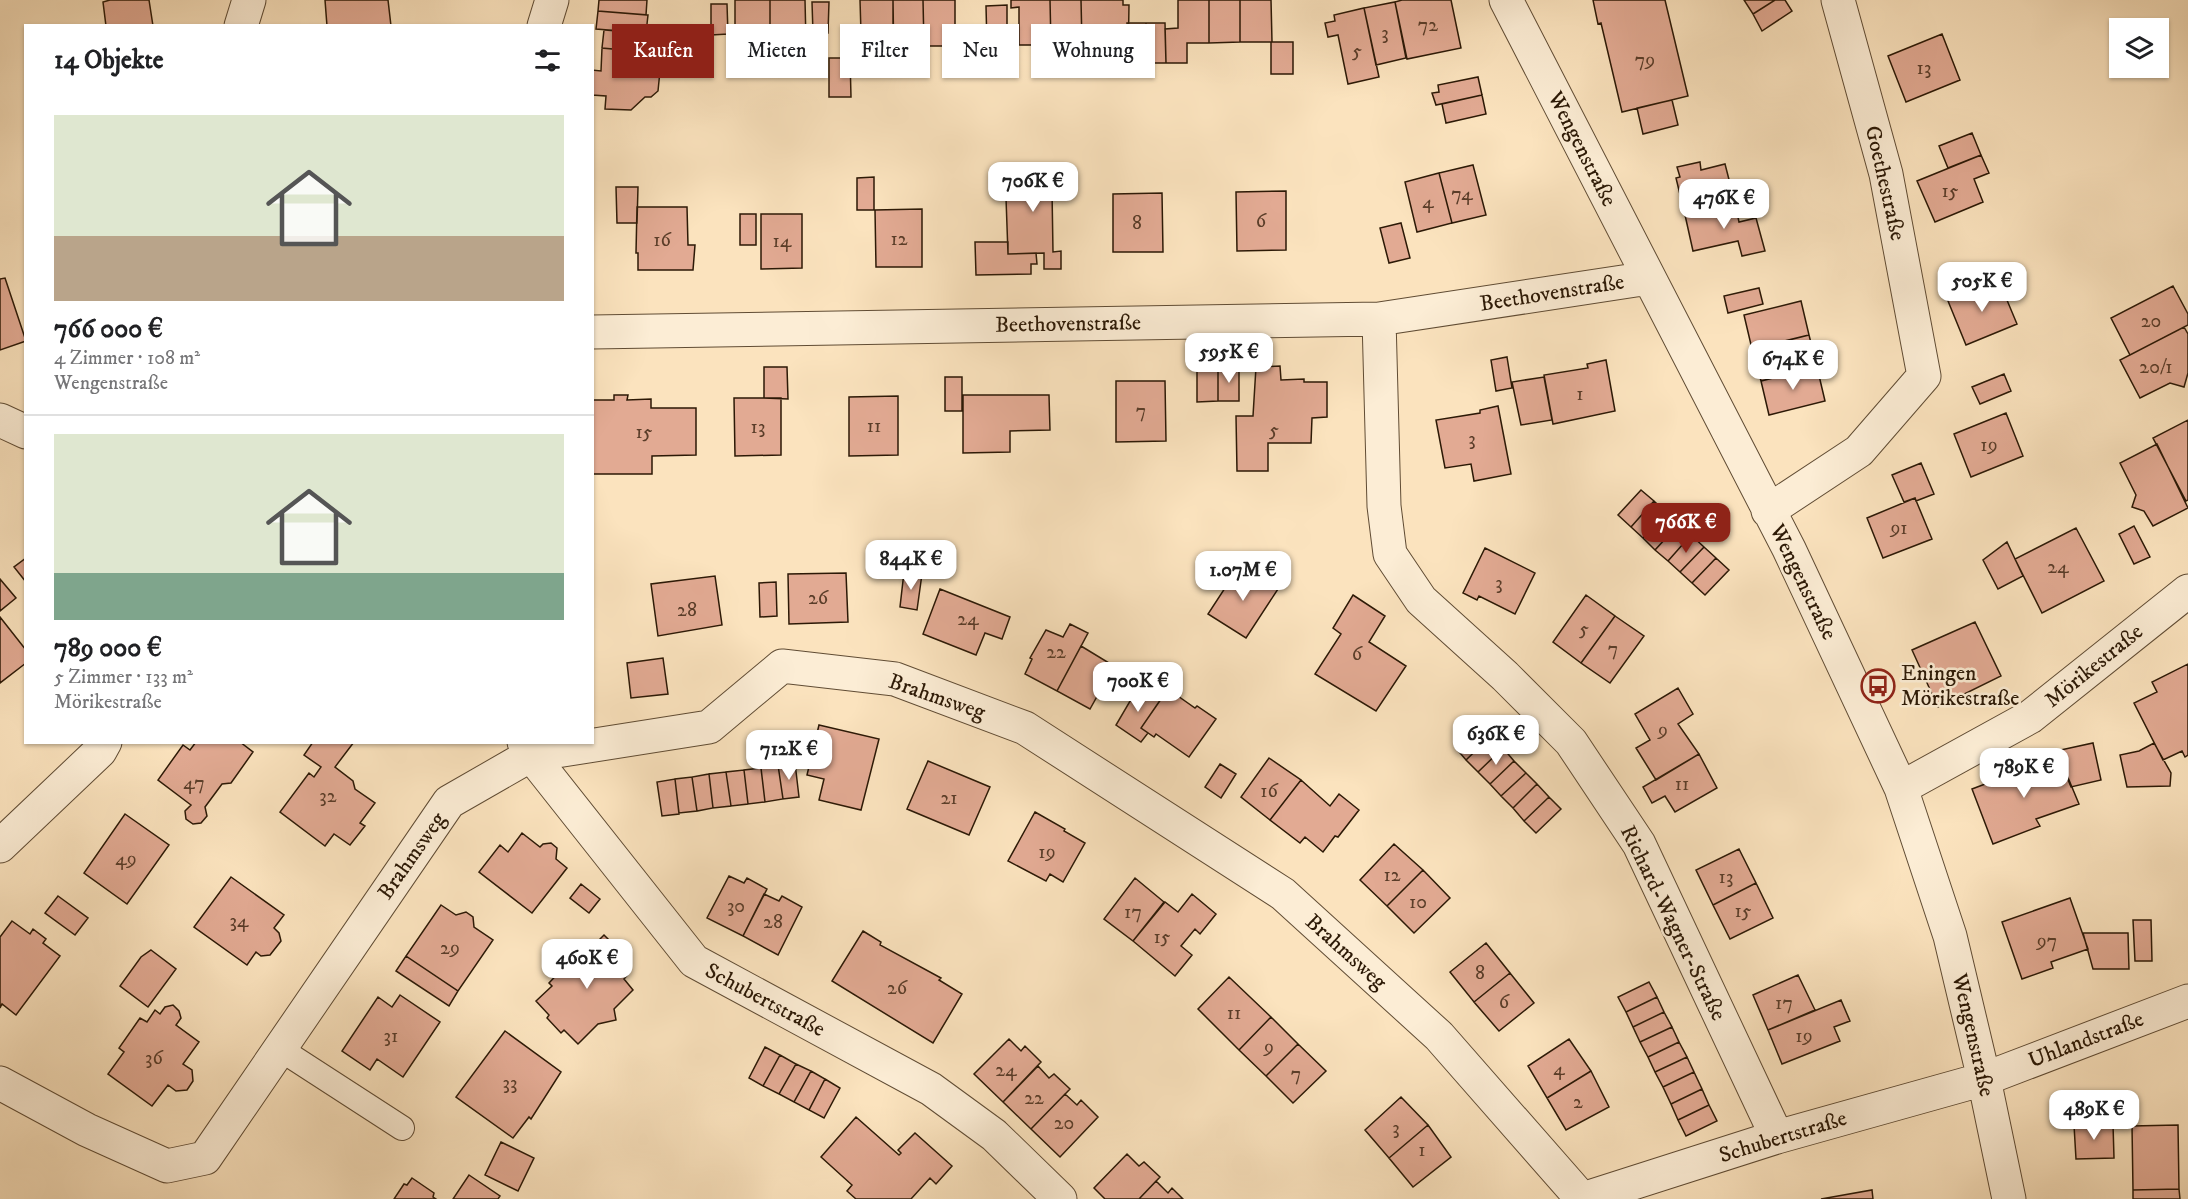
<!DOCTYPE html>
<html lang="de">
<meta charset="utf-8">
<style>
:root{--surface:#fff;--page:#f2f2f2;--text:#202124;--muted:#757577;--line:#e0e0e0;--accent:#8f2418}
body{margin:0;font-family:"IM FELL DW Pica",serif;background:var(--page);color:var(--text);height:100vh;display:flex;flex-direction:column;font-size:22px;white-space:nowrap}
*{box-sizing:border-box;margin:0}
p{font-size:20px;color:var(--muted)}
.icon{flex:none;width:33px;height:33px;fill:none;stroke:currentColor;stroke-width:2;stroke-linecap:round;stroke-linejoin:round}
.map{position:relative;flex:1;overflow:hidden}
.details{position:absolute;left:24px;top:24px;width:570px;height:720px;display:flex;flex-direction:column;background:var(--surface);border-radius:0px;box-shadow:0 2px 4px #0004}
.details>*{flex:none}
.hud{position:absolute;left:612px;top:24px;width:570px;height:54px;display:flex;gap:12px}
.controls{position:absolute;left:2109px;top:18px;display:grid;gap:12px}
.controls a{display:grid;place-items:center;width:60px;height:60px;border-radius:0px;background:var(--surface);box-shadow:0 2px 4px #0004;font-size:30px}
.price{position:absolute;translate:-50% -51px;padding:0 14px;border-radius:12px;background:#fff;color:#222;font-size:20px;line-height:39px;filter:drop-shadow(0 2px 3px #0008)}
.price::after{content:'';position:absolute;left:50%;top:36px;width:18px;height:14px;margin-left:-9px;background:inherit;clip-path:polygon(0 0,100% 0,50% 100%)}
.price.current{background:var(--accent);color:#fff}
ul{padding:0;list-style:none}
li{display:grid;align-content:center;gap:12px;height:318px;padding:0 30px}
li+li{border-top:2px solid var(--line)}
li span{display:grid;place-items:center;height:186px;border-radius:0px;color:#555}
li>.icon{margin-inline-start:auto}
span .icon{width:108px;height:108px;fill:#fffc;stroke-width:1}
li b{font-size:26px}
h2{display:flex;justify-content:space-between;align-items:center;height:72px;padding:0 30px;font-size:26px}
.chip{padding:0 21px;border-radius:0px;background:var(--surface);box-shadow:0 2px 4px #0004;font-size:21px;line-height:54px}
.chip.current{background:var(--accent);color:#fff}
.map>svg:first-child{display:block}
.building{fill:#e2aa93;stroke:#2c1906;stroke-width:1.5}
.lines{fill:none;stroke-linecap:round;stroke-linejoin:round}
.service-casing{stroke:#604c34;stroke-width:26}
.minor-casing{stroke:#604c34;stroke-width:35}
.service{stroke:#fcedd5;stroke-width:24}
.minor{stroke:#fcedd5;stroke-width:33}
.labels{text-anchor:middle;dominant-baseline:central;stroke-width:5;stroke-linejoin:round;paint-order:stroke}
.number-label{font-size:20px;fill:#5a3d29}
.street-label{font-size:22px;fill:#2c1906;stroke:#fcedd5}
.poi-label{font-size:22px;fill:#2c1906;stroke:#fcedd5;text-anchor:start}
</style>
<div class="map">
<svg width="2188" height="1199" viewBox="0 0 2188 1199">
<rect width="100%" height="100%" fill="#fbe3be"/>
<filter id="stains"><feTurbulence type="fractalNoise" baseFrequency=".00333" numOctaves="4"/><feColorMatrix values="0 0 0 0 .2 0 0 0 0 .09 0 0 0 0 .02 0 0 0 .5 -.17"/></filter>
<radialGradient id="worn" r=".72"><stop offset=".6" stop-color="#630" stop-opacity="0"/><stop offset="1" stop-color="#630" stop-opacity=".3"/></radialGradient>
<path class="building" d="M110 0H149L153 26H106L103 2Z
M325 0H388L391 26H327Z
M599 0H647L646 15 598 11Z
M735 0H770V42L735 43Z
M770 0H805L806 42H770Z
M860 0H893L894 66H862Z
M893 0H923L924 46H893Z
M923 0H955V46H924Z
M1011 0H1050L1051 45H1019V7L1011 8Z
M1050 0H1081L1082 44 1051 45Z
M1081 0H1123V5H1129L1128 64H1099V44H1082Z
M1178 0H1209V43H1187V63H1166L1165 29 1178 28Z
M1209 0H1240V42L1209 43Z
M1240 0H1271L1272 42H1240Z
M1402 0H1451L1461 48 1407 59 1395 2Z
M1593 0H1665L1688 96 1622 112 1601 23 1598 24Z
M1744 0H1775L1753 14Z
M1775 0H1785L1792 11 1762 31 1753 14Z
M812 2H829L828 33H813Z
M1395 2 1406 58 1376 65 1364 8Z
M711 4H727L728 34 711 35Z
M1007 5V45L987 46 986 6Z
M1364 8 1379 77 1348 84 1338 35 1328 37 1325 23 1335 21 1334 15Z
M598 11 648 15 646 33 596 29Z
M1127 23H1146V63L1128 64Z
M1146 23H1165L1166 63H1146Z
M604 30 646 33 645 52 602 48Z
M1942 34 1960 80 1906 102 1888 56Z
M1271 42H1293V74H1271Z
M602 48 645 52 644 63H654L660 71 658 91 651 97H645L631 110 605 109 606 96 592 95V70L601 71Z
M829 58H850L851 97H829Z
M1478 77 1482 95 1436 105 1432 93 1439 92 1438 85Z
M1482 95 1486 114 1446 123 1442 104Z
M1672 100 1678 125 1643 134 1637 108Z
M1972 133 1981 155 1948 168 1939 146Z
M1981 155 1989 173 1974 179 1983 202 1935 222 1917 181Z
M1700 162 1701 170 1725 164 1735 203 1685 215 1676 178 1680 177 1677 167Z
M1473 165 1486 215 1452 223 1439 173Z
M1005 170H1066V190H1052L1053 252 1061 251V269H1044V253L1008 254Z
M1439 173 1452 223 1417 232 1405 182Z
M874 177V210H857V178Z
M616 187H638L637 223H617Z
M1286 191V250L1237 251 1236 192Z
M1162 193 1163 252H1113V194Z
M1735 203 1739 222 1756 218 1765 251 1742 256 1738 241 1693 251 1685 215Z
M637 207H687L688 245H695L693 270H638V253H636Z
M922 209V267H876L875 210Z
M740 214H756V245H740Z
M761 214H802V268L761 269Z
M1401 223 1410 258 1389 263 1380 228Z
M975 242H1008V254L1036 253 1037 264H1031V274L976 275Z
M5 278 26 341 0 350V279Z
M1999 281 2017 324 1966 345 1948 301Z
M2173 286 2188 314V325L2130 355 2111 318Z
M1759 288 1763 304 1728 313 1724 296Z
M1801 301 1809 335 1752 349 1744 315Z
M2184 327 2188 334V373L2184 387 2170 383 2140 398 2120 360Z
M1809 335 1817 367 1761 381 1752 349Z
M1507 357 1512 388 1496 391 1491 360Z
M1606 360 1615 411 1553 424 1544 375 1588 368 1587 364Z
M1280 366 1281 380 1304 379V382H1327V417L1312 418 1311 443H1268V471H1237L1236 416H1253L1256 367Z
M764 367H787L788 399 764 398Z
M1218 367V401L1197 402V368Z
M1218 367H1239V401H1218Z
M1817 367 1825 401 1769 415 1761 381Z
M2004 374 2011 391 1980 404 1972 387Z
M945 377H962V411H945Z
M1544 377 1552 420 1521 425 1512 382Z
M1116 381H1165L1166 441 1116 442Z
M614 395H628L627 400 651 399V408H696V455L652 456V474H592V400H614Z
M963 395H1049L1050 430 1010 431V452L963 453Z
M898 396V455L849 456V397Z
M734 398H781V455L735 456Z
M1498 406 1511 474 1474 481 1471 464 1445 468 1436 420 1480 413V410Z
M2006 413 2023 456 1971 477 1954 434Z
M2188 420V500L2186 501 2153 438Z
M2157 444 2188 508 2153 526 2144 511 2132 507 2136 495 2120 463Z
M1921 463 1934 494 1916 501 1915 498 1904 502 1892 475Z
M1641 490 1654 501 1631 527 1618 515Z
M1915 498 1932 539 1883 558 1867 518Z
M1654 501 1666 513 1643 538 1631 527Z
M1666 513 1679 524 1655 550 1643 538Z
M1679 524 1691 535 1668 561 1655 550Z
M2134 526 2150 557 2134 564 2119 534Z
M2076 528 2104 581 2042 613 2015 559Z
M1691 535 1704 547 1680 572 1668 561Z
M2007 542 2023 576 1998 589 1983 560Z
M1704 547 1716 558 1692 583 1680 572Z
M1485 548 1535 573 1515 614 1479 596 1477 600 1463 593Z
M26 558V582L14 567Z
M1716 558 1729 570 1705 595 1692 583Z
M1240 565 1278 589 1246 638 1208 614Z
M904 572 922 574 917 610 900 607Z
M846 573 848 622 789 624 788 574Z
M715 576 722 625 658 636 651 584Z
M0 579 16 598 0 611Z
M776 582 777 616 760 617 759 583Z
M940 589 1010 617 1002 639 985 633 976 655 923 634Z
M1353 595 1385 616 1369 642 1406 666 1376 711 1315 674 1341 634 1333 628Z
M1586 595 1615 616 1581 663 1553 642Z
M1615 616 1644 636 1610 683 1581 663Z
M0 617 26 650V663L0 683Z
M1975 622 2001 676 1938 707 1912 650Z
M1070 624 1088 633 1057 691 1025 674 1032 659 1030 658 1046 630 1063 637Z
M1081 646 1114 666 1090 709 1057 691Z
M663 658 668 694 631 698 627 663Z
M2188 664V755L2185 757 2182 751 2163 760 2134 703 2157 692 2152 682Z
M1140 684 1161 699 1141 728 1148 733 1141 742 1116 725Z
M1678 688 1693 714 1678 724 1699 754 1656 780 1636 748 1650 740 1635 714Z
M1168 689 1195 708 1197 706 1216 719 1189 757 1156 734 1154 737 1141 728Z
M1479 724 1491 736 1466 760 1455 747Z
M819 725 879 739 861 810 819 800 824 779 807 775Z
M1491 736 1503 748 1478 772 1466 760Z
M196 742H240L253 752 231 783 222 784 205 807 207 816 201 823 193 824 186 819 185 811 191 805 158 780 183 745 190 750Z
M313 742H354L335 767 353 781 355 789 375 803 360 823 365 826 350 845 334 834 325 846 280 812 309 773 314 777 321 767 304 755Z
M2093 743 2101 780 2071 787 2056 751Z
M2154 743 2171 773 2170 786 2127 787 2120 755 2139 751Z
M1503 748 1514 761 1490 784 1478 772Z
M1699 754 1717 788 1675 812 1665 796 1652 803 1643 787Z
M2059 756 2079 804 2036 819 2040 826 1993 844 1972 789Z
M1269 758 1301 780 1270 820 1241 797Z
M928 761 990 787 969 835 907 809Z
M1514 761 1526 773 1501 796 1490 784Z
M795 763 799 797 783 799 778 765Z
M1220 764 1236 774 1221 798 1205 787Z
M778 765 783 799 765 802 761 768Z
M761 768 765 802 748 804 744 770Z
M744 770 748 804 731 806 726 772Z
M726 772 731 806 713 808 709 774Z
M1526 773 1537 784 1513 808 1501 796Z
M709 774 713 808 697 811 692 777Z
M692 777 697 811 679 813 675 779Z
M675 779 679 814 662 816 657 782Z
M1301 780 1330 806 1339 794 1359 810 1338 837 1335 836 1323 852 1305 837 1300 843 1270 820Z
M1537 784 1549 797 1524 821 1513 808Z
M1549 797 1561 809 1536 833 1524 821Z
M1035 812 1065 829 1064 831 1085 843 1063 882 1050 874 1046 881 1008 861Z
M125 814 169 845 127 904 84 873Z
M522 833 540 847 543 844 551 843 557 848 556 859 567 868 532 913 479 872 500 845 508 852Z
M1394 844 1423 870 1387 906 1360 880Z
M1739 849 1756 883 1713 905 1696 870Z
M1423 870 1450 898 1414 933 1387 906Z
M729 876 744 883 747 878 767 889 743 936 707 918Z
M231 877 284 915 274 928 279 933 281 941 270 955 261 956 256 952 247 965 194 927Z
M1135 878 1164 902 1133 941 1104 919Z
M1756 883 1773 918 1730 939 1713 905Z
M581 884 600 899 589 913 570 898Z
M764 894 779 901 782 896 802 907 778 955 743 936Z
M1192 894 1216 914 1200 934 1195 929 1181 946 1192 955 1175 976 1133 941 1165 902 1178 912Z
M58 896 88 918 75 935 45 913Z
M2070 898 2088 949 2051 962 2053 968 2022 979 2002 922Z
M441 905 456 915 466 912 473 917 474 927 493 940 458 991 406 956Z
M2133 920H2151L2152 961H2135Z
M12 921 30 934 33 929 46 939 43 943 60 956 16 1015 2 1004 0 1008V937Z
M863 931 881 942 880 945 941 978 939 980 962 994 933 1043 832 981Z
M2083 933H2128L2129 969H2093Z
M604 935 630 961 623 967 629 973 624 979 633 990 614 1009 616 1020 598 1024 578 1044 564 1030 561 1033 547 1018 549 1015 536 1001 552 986 549 983 564 967 562 965 577 951 582 957Z
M1486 943 1510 973 1474 1002 1450 972Z
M151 950 176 969 148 1007 120 986 141 957Z
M406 956 458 991 449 1006 396 971Z
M1510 973 1534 1003 1499 1031 1474 1002Z
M1798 975 1815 1010 1768 1030 1753 995Z
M1229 977 1271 1017 1239 1050 1198 1009Z
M1649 982 1657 997 1626 1012 1618 997Z
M400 995 440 1022 403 1077 377 1059 370 1070 342 1051 378 997 392 1007Z
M1657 997 1664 1012 1633 1027 1626 1012Z
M1841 1000 1850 1021 1834 1027 1840 1041 1782 1064 1768 1030Z
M173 1005 179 1011 181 1018 176 1025 199 1042 183 1064 192 1070 193 1081 187 1090 176 1091 168 1085 152 1106 108 1074 124 1052 119 1048 140 1018 147 1022 155 1010 160 1014 165 1007Z
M1664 1012 1672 1027 1640 1042 1633 1027Z
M1271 1017 1298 1044 1266 1076 1239 1050Z
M1672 1027 1679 1042 1648 1057 1640 1042Z
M505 1031 561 1072 531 1119 529 1117 513 1138 456 1097Z
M1009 1039 1021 1051 1025 1046 1041 1062 1003 1102 974 1074Z
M1569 1039 1591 1071 1547 1098 1528 1066Z
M1679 1042 1687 1057 1655 1072 1648 1057Z
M1298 1044 1326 1071 1293 1103 1266 1076Z
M765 1047 780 1055 763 1086 749 1078Z
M780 1055 796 1064 779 1094 763 1086Z
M1687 1057 1694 1072 1663 1087 1655 1072Z
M796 1064 811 1071 794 1102 779 1094Z
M1038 1066 1049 1078 1054 1074 1070 1089 1031 1129 1003 1102Z
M811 1071 825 1079 809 1110 794 1102Z
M1591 1071 1609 1107 1566 1130 1547 1098Z
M1694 1072 1702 1089 1671 1104 1663 1087Z
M825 1079 840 1088 824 1118 809 1110Z
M1702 1089 1709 1105 1678 1120 1671 1104Z
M1065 1094 1077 1105 1081 1100 1098 1117 1060 1157 1031 1129Z
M1401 1097 1428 1125 1389 1158 1365 1130Z
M1709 1105 1717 1121 1686 1136 1678 1120Z
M856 1117 899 1155 901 1153 898 1150 915 1133 952 1166 936 1184 930 1178 911 1199H856L847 1191 852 1185 821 1157Z
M2113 1124 2114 1158 2076 1159 2074 1125Z
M1428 1125 1451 1157 1413 1187 1389 1158Z
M2178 1125 2179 1189 2133 1190 2132 1126Z
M501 1142 534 1158 518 1191 485 1175Z
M1127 1154 1139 1166 1144 1162 1160 1177 1139 1199H1105L1094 1188Z
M469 1175 500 1196 498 1199H453Z
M412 1178 434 1193 433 1197 436 1199H394L404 1184 407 1185Z
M1156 1181 1168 1193 1172 1188 1183 1199H1139Z
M2179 1189 2180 1199H2133V1190Z
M1872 1190 1873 1199H1821Z"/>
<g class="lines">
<g class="service-casing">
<path id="service" d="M280 1049 402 1128"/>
</g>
<g class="minor-casing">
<path id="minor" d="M1506 0 1789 549 1901 788 1950 936 1984 1079 2009 1199
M241 26 249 0
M544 26 552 0
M1379 319 1384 506 1390 554 1421 600 1505 676 1571 742 1639 844 1777 1137
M592 332 1379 319 1649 278
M0 420 26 432
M1768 511 1859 451 1924 376 1886 174 1838 0
M524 742 531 755 694 961 931 1089 994 1135 1060 1199
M1901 788 2030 717 2188 591
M0 846 100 751 105 742
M0 1083 87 1130 167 1166 205 1158 449 802 531 755 709 727 782 666 895 679 1025 728 1283 894 1439 1036 1582 1199
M1583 1199 1777 1137 1984 1079 2188 1001"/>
</g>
<use href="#service" class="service"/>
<use href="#minor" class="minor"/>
</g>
<defs>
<g id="bus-ring" transform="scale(1.725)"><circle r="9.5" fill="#fcedd5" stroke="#8f2418" stroke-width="1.5"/><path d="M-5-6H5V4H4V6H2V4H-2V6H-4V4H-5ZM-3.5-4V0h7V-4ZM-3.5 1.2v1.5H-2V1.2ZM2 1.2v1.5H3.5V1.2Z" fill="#8f2418"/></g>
</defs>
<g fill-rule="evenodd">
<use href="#bus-ring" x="1878" y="686"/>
</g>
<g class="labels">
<g class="number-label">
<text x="1428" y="25">72</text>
<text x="1385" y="33">3</text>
<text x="1357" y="51">5</text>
<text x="1645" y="60">79</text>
<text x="1924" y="68">13</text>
<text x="1950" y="191">15</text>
<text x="1462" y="194">74</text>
<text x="1428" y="202">4</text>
<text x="1261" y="221">6</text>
<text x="1137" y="223">8</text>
<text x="899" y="239">12</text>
<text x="662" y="240">16</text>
<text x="782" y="241">14</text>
<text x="2151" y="321">20</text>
<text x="2156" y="367">20/1</text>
<text x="1580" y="394">1</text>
<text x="1141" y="411">7</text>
<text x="874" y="426">11</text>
<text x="758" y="427">13</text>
<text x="1274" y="430">5</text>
<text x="644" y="432">15</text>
<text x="1472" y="439">3</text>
<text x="1989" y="445">19</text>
<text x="1899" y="528">91</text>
<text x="2058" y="567">24</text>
<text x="1499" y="583">3</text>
<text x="818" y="598">26</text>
<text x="687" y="610">28</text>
<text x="968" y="619">24</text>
<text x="1584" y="629">5</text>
<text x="1613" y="649">7</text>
<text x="1056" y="652">22</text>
<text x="1357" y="654">6</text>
<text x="1663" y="730">9</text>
<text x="194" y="783">47</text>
<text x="1682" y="784">11</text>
<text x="1269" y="791">16</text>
<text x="328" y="796">32</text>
<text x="949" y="798">21</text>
<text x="1047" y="852">19</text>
<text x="126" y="859">49</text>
<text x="1392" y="875">12</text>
<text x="1726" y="877">13</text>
<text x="1418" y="902">10</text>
<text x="736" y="906">30</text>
<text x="1743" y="911">15</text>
<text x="1133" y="912">17</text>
<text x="239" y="921">34</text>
<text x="773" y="922">28</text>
<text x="1162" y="937">15</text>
<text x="2047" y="941">97</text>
<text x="450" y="948">29</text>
<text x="1480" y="973">8</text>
<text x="897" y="988">26</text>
<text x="1504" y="1002">6</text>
<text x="1784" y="1003">17</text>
<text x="1234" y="1013">11</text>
<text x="391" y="1036">31</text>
<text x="1804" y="1036">19</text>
<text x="1269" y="1047">9</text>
<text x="154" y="1058">36</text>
<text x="1559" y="1069">4</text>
<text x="1006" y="1070">24</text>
<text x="1296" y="1074">7</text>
<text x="510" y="1083">33</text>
<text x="1034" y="1098">22</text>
<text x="1578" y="1102">2</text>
<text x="1064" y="1123">20</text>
<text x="1396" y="1128">3</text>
<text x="1422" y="1150">1</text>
</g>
<g class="street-label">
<text transform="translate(1582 149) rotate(63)">Wengenstraße</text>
<text transform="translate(1885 183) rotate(77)">Goethestraße</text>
<text transform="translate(1552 293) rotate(-9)">Beethovenstraße</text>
<text transform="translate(1068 324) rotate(-1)">Beethovenstraße</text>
<text transform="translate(1803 582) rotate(64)">Wengenstraße</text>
<text transform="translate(2094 666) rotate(-39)">Mörikestraße</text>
<text transform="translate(937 697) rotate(19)">Brahmsweg</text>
<text transform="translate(412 856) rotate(-55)">Brahmsweg</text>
<text transform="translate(1673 923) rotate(64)">Richard-Wagner-Straße</text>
<text transform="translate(1346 952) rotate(42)">Brahmsweg</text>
<text transform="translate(765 1000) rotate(28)">Schubertstraße</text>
<text transform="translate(1973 1035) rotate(77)">Wengenstraße</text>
<text transform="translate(2086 1040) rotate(-21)">Uhlandstraße</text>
<text transform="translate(1783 1137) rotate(-17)">Schubertstraße</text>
</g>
<g class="poi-label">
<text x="1901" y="673">Eningen<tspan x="1901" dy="25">Mörikestraße</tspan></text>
</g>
</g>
<rect width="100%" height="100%" filter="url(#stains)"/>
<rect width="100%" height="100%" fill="url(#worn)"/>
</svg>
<div class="controls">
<a><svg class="icon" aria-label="layers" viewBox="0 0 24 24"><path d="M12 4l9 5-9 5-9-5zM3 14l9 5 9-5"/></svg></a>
</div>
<b class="price" style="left:1033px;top:213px">706K €</b>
<b class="price" style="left:1724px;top:230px">476K €</b>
<b class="price" style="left:1982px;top:313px">505K €</b>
<b class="price" style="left:1229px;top:384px">595K €</b>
<b class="price" style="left:1793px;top:391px">674K €</b>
<b class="price current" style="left:1686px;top:554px">766K €</b>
<b class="price" style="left:911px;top:591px">844K €</b>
<b class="price" style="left:1243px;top:602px">1.07M €</b>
<b class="price" style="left:1138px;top:713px">700K €</b>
<b class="price" style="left:1496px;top:766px">636K €</b>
<b class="price" style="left:789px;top:781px">712K €</b>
<b class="price" style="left:2024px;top:799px">789K €</b>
<b class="price" style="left:587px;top:990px">460K €</b>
<b class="price" style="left:2094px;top:1141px">489K €</b>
<div class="hud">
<a class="chip current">Kaufen</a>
<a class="chip">Mieten</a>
<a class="chip">Filter</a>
<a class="chip">Neu</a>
<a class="chip">Wohnung</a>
</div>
<section class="details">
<h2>14 Objekte<svg class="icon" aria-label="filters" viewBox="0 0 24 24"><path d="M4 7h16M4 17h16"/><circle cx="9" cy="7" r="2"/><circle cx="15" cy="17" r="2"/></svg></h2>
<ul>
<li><span style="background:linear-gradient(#dfe7d0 65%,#b9a48a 0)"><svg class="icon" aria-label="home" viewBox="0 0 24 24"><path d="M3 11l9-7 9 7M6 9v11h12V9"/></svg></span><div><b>766 000 €</b><p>4 Zimmer · 108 m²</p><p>Wengenstraße</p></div></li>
<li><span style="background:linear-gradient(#dfe7d0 75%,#7fa58c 0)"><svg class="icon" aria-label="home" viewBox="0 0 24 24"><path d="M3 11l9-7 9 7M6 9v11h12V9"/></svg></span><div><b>789 000 €</b><p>5 Zimmer · 133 m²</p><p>Mörikestraße</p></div></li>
</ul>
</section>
</div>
